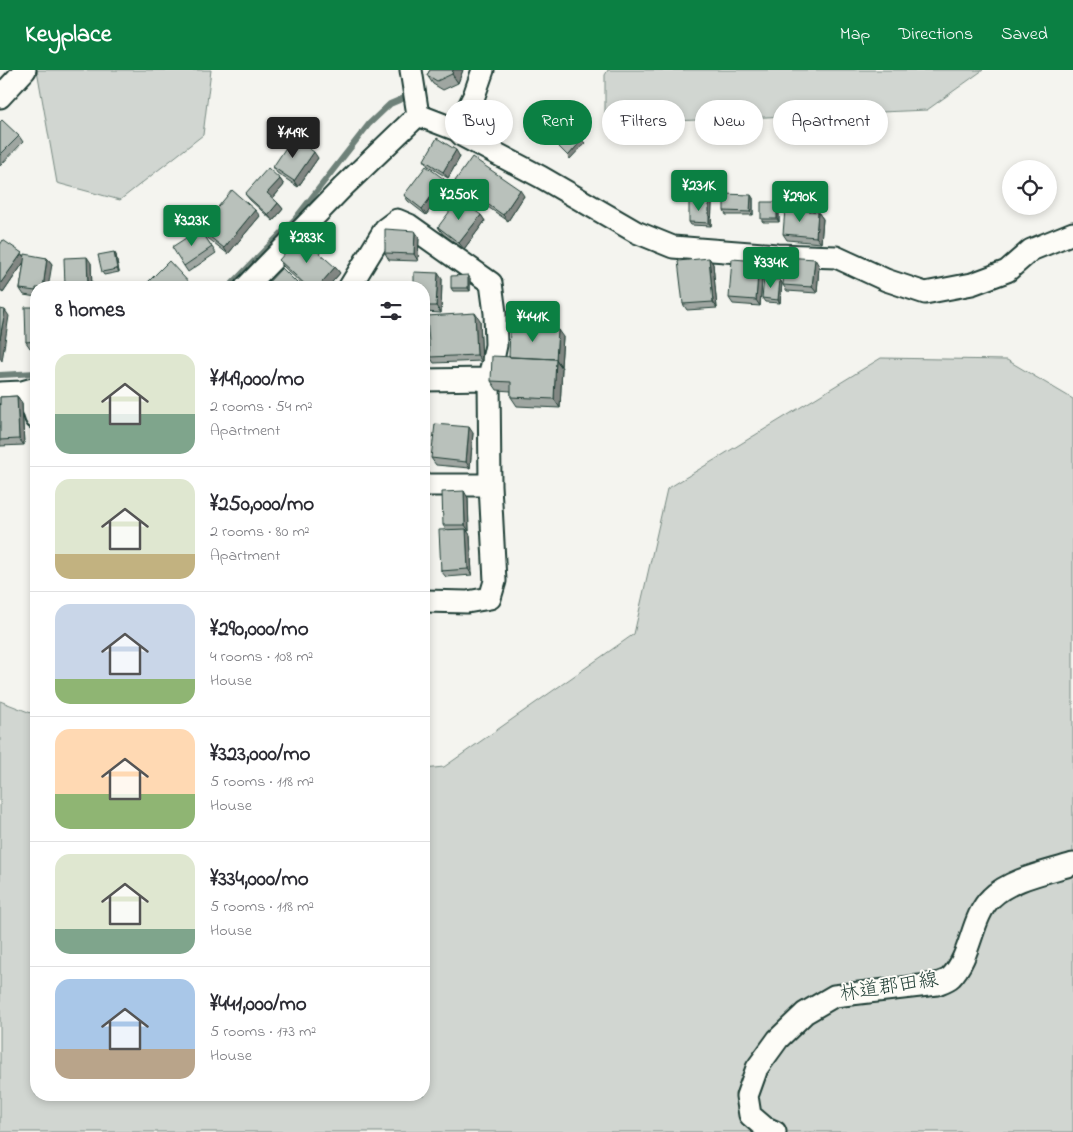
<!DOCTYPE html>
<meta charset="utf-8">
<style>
:root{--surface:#fff;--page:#f2f2f3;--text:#2b2b33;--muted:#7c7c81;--line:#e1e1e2;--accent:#0b8043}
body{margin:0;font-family:"Indie Flower","Klee One",sans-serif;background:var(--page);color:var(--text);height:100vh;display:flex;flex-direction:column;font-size:19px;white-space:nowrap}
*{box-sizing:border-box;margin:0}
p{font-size:16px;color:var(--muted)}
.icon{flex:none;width:28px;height:28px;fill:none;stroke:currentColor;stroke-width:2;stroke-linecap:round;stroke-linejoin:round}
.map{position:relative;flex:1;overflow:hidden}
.panel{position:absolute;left:30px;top:211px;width:400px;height:820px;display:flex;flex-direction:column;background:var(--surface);border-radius:20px;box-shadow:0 2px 8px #0003}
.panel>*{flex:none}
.hud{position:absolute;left:445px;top:30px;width:475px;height:45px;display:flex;gap:10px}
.fabs{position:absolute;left:1002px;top:90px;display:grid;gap:10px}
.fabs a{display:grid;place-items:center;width:55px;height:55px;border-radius:50%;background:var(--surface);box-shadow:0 2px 8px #0003;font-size:25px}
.price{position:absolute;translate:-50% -42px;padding:0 11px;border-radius:5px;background:var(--accent);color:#fff;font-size:16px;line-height:32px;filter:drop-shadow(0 1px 2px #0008)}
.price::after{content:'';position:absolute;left:50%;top:30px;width:15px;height:11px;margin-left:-8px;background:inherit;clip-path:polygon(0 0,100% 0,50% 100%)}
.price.current{background:#222;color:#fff}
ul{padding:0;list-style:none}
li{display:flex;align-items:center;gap:15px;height:125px;padding:0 25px}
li+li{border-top:1px solid var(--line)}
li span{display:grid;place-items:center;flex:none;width:140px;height:100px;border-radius:15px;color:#555}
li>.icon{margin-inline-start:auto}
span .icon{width:60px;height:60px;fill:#fffc;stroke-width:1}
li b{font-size:21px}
h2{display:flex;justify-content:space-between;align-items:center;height:60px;padding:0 25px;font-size:21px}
.pill{padding:0 18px;border-radius:22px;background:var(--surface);box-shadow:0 2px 8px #0003;font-size:18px;line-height:45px}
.pill.current{background:var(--accent);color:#fff}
header{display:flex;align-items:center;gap:30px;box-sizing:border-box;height:70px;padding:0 25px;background:var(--accent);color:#fff}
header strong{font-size:24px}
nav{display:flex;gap:28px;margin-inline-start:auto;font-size:18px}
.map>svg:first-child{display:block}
.green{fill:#d1d6d1;stroke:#788a82}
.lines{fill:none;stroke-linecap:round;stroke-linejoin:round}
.stream{stroke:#6e8179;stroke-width:6}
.minor-casing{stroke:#1f3d34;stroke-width:25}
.minor{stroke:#fdfcf7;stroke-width:21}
.wall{fill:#9fa6a1;stroke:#1f3d34}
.shaded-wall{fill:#828783;stroke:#1f3d34}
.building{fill:#b9c1bb;stroke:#1f3d34}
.labels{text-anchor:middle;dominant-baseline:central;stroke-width:4;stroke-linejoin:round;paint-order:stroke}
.street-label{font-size:20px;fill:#1f3d34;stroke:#fdfcf7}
</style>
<header>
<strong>Keyplace</strong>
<nav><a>Map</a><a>Directions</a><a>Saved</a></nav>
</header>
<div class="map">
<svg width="1073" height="1062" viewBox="0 0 1073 1062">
<rect width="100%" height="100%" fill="#f4f4ef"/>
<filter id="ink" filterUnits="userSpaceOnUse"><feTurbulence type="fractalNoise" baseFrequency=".02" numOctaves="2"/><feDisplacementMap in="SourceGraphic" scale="10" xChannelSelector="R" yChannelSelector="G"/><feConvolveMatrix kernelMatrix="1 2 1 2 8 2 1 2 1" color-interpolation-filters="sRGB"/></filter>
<g filter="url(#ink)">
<path class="green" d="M37 0H211L203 65 120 130 57 113Z
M608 0H983L927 40 605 54V5Z
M881 288 1007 290 1073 329V1062H0V631L36 645V1025H424V699L444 697 634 564 667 419Z"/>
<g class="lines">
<path class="stream" d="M228 218 295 149 369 54 390 34 411 25
M0 305 36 303"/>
<g class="minor-casing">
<path id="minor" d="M411 0 418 45
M0 27 25 0
M418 45 457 60 463 66 541 107 636 162 673 177 777 185 836 187 886 210 925 223 972 214 1007 201 1031 180 1073 163
M457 60 474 26 483 0
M245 218 343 117 418 45
M349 218 385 159 397 150 409 155 491 213 495 243 496 275 489 309 490 415 495 511 490 528 467 532 424 531
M424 310 489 309
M27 321 36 348
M0 323 22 322 36 318
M424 415H490
M775 1062 764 1057 750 1045 747 1026 757 998 778 969 805 943 834 926 937 914C942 912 948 910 951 907 972 885 971 847 991 828 1010 809 1048 802 1073 794"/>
</g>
<use href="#minor" class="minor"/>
</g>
<path class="wall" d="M430 0H463L458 13 443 20 433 14 427 5Z
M0 52 19 66 23 72 0 96Z
M460 87 448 108 428 96 424 90Z
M318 88 298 117 277 103 273 97Z
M280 109 284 115 273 128 278 133 283 139 273 151 250 130 245 124Z
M444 109 448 115 426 145 408 131 404 125Z
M455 111 524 126 508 151 459 117Z
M753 128V145H726L724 141Z
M709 131 712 134 711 156 691 155 689 152Z
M779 135V152H763L761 149Z
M818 142 823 149 821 173 787 170 783 164Z
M481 145 485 151 464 179 443 164 438 157Z
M260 146 228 184 204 165 200 159Z
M200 159 216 183 188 202 184 196Z
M419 167 418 191 389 190 385 183Z
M0 175 22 183 24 186 47 188 52 194 36 218V227L24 225 20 219 24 192 3 223 0 221Z
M114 182 116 185 119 202 104 205 102 202Z
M709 188 713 194 717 238 687 240 683 234Z
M279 190 335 197 340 203 327 218H306L283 196Z
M91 193 92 218H66L65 216Z
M819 196 817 223 787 221 783 215Z
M763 197 760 236 733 234 729 228Z
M470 208V221H453L451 218Z
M442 209 441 243 424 242V218L414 214Z
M780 210 782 213 780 233 765 232 762 228Z
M36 237V278H30L26 272Z
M480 250 482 291 434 293 430 287Z
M563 267 561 296 562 298 560 338 517 336 511 327V321L497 320 491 311 509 287Z
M17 326 22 333 24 375 0 376V327Z
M473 363 470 398 436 395 431 388Z
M468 428 469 461H467L470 465 472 505 446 507 441 501 446 460 443 455Z"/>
<path class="shaded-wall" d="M453 0H463L458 13 452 4Z
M582 70 585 73 570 89 568 86Z
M456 80 460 87 448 108 443 102Z
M314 82 318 88 298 117 294 111Z
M280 109 284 115 272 129 267 123Z
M444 109 448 115 426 145 422 139Z
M520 120 524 126 508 151 503 145Z
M751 125 753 128V145L750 142Z
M709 131 712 134 711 156 709 153Z
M777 132 779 135V152L777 149Z
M278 133 283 139 273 151 268 145Z
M255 140 260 146 228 184 224 178Z
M818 142 823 149 821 173 816 167Z
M481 145 485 151 464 179 459 173Z
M415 161 419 167 418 191 414 184Z
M114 182 116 185 119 202 117 199Z
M22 183 26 189 3 223 0 219V214Z
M87 187 91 193 92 218H90L88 215Z
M47 188 52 194 48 218H43Z
M709 188 713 194 717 238 713 232Z
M815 189 819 196 817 223 812 217Z
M759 191 763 197 760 236 756 230Z
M335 197 340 203 327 218H317Z
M438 203 442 209 441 243 436 236Z
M468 205 470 208V221L468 218Z
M780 210 782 213 780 233 778 230Z
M5 240 9 246 2 291 0 288V269Z
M475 243 480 250 482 291 477 285Z
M558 260 563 267 561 296 556 290Z
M556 289 562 298 560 338 554 329Z
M17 326 22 333 24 375 19 369Z
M469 357 473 363 470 398 466 392Z
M464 421 468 428 469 461 465 455Z
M466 459 470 465 472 505 468 499Z"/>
<path class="building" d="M430 0H453L452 4 437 11 427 5Z
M2 50 19 66 0 85V52Z
M573 61 582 70 568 86 559 77Z
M293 67 314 82 294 111 273 97Z
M437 68 456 80 443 102 424 90Z
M472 87 520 120 503 145 455 111Z
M426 96 444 109 422 139 404 125Z
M268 98 280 109 267 123 278 133 268 145 245 124Z
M232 120 255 140 224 178 200 159Z
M724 124 751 125 750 142 724 141Z
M459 129 481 145 459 173 438 157Z
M689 131H709V153L689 152Z
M761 132H777V149H761Z
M785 139 818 142 816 167 783 164Z
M200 159 212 177 184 196 172 177Z
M385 159 415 161 414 184 385 183Z
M300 166 335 197 317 218H309L279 190Z
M3 170 22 183 0 214V175Z
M114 182 117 199 102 202 98 185Z
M25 184 47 188 43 218H36V221L20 219Z
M87 187 88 215 65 216 64 188Z
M785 187 815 189 812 217 783 215Z
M709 188 713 232 683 234 678 191Z
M732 189 759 191 756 230 729 228Z
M169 191 194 218H150L146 214Z
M282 198 302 218H263Z
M414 202 438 203 436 236H424V218H403V214H414Z
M468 205V218H451V206Z
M764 209 780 210 778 230 762 228Z
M25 237H36V271L26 272Z
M0 239 5 240 0 269Z
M475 243 477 285 430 287 427 246Z
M510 258 558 260 556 290V289L509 287Z
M492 286 556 289 554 329 511 327V312L491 311Z
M17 326 19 369 0 370V327Z
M435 354 469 357 466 392 431 388Z
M464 421 465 455H443L442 422Z
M466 459 468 499 441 501 439 460Z"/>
</g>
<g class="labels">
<g class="street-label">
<text transform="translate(889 918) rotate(-9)">林道郡田線</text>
</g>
</g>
</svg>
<div class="fabs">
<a><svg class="icon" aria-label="locate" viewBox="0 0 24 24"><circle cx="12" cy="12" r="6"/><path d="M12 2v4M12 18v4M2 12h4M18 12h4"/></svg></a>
</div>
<b class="price current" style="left:293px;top:89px">¥149K</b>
<b class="price" style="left:699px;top:142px">¥231K</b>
<b class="price" style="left:459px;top:151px">¥250K</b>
<b class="price" style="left:800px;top:153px">¥290K</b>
<b class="price" style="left:192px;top:177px">¥323K</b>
<b class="price" style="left:307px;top:194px">¥283K</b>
<b class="price" style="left:771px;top:219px">¥334K</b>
<b class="price" style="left:533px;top:273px">¥441K</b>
<div class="hud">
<a class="pill">Buy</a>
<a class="pill current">Rent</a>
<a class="pill">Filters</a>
<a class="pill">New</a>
<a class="pill">Apartment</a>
</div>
<section class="panel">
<h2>8 homes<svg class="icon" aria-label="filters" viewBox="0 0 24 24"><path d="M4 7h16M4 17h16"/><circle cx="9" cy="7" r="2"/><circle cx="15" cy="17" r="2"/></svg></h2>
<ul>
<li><span style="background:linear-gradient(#dfe7d0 60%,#7fa58c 0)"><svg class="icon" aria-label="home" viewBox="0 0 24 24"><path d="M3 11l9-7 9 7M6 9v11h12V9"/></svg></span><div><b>¥149,000/mo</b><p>2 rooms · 54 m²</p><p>Apartment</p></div></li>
<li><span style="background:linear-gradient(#dfe7d0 75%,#c2b280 0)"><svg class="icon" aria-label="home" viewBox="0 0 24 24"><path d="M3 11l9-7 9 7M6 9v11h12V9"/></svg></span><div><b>¥250,000/mo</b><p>2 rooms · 80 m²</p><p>Apartment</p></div></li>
<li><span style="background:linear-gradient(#c9d6e8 75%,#8fb573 0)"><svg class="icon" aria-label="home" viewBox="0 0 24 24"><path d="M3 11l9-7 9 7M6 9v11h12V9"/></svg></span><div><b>¥290,000/mo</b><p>4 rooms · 108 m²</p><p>House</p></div></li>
<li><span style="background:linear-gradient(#ffd9b3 65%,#8fb573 0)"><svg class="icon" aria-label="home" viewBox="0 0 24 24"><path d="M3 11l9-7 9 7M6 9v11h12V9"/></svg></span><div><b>¥323,000/mo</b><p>5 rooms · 118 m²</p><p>House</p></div></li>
<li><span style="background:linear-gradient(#dfe7d0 75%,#7fa58c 0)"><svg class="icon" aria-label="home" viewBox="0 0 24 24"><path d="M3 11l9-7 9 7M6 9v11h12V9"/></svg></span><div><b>¥334,000/mo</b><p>5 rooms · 118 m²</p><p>House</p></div></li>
<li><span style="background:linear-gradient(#a9c7e8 70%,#b9a48a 0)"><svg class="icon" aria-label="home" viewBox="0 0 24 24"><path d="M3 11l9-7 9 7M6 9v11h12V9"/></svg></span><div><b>¥441,000/mo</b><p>5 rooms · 173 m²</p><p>House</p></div></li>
</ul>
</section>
</div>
